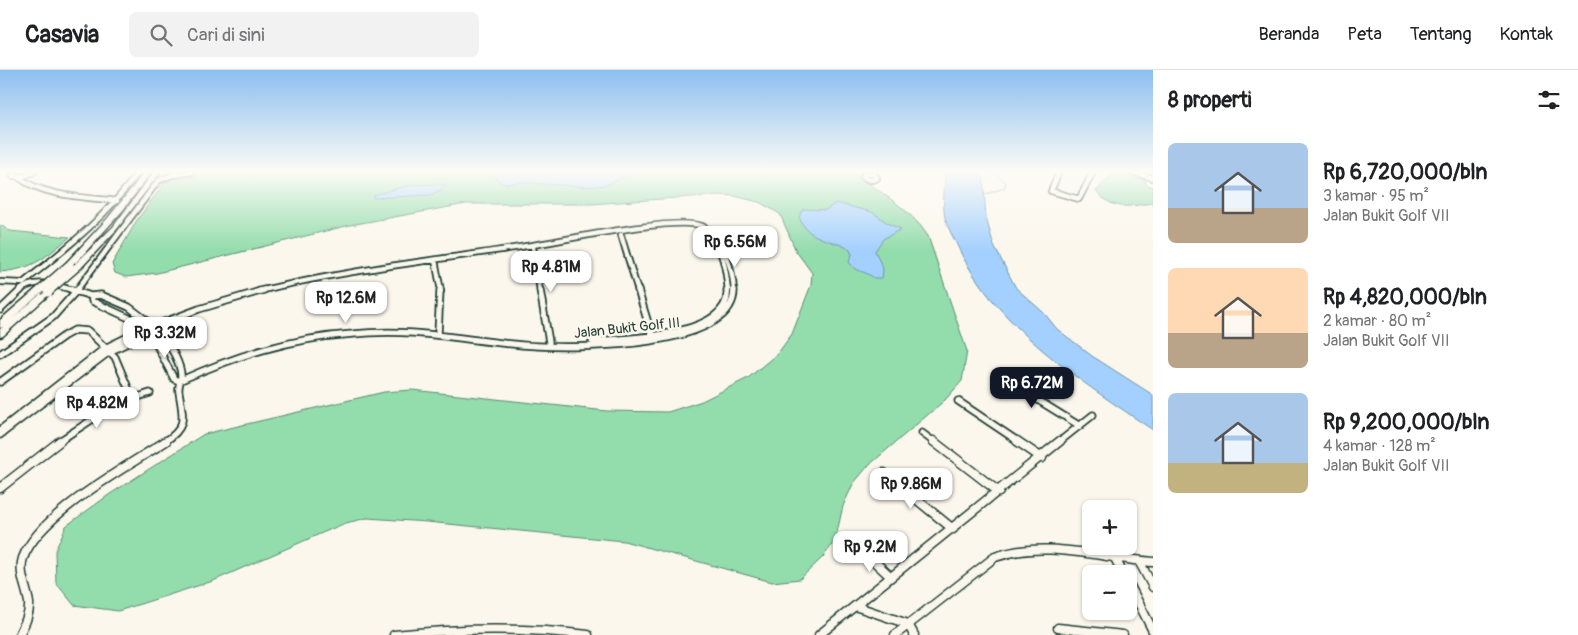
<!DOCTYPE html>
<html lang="id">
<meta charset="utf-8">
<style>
:root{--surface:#fff;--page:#f2f2f2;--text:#202124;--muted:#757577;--line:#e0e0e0;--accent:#111827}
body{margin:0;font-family:Pangolin,sans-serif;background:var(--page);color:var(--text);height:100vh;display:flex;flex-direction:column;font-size:19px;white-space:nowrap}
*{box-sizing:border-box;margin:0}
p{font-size:16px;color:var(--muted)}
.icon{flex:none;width:28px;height:28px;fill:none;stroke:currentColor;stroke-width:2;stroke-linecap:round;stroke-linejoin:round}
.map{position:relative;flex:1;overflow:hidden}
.sheet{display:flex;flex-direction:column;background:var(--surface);width:425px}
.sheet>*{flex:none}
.controls{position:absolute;left:1082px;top:430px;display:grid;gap:10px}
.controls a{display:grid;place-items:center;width:55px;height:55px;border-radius:8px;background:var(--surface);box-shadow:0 1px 4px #0004;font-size:25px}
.price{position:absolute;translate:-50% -42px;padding:0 11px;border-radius:10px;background:#fff;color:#222;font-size:16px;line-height:32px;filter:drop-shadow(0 1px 2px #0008)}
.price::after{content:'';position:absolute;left:50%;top:30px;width:15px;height:11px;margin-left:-8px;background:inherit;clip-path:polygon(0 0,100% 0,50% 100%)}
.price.active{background:var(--accent);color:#fff}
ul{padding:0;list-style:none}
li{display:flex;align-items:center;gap:15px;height:125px;padding:0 15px}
li span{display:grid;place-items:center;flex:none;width:140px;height:100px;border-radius:8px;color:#555}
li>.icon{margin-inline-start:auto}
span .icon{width:60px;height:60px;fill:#fffc;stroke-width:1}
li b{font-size:21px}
h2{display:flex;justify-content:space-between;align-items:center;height:60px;padding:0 15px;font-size:21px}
header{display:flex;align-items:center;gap:30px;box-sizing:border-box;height:70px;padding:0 25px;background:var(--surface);border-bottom:1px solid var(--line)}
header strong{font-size:24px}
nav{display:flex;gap:28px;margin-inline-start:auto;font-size:18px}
.search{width:350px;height:45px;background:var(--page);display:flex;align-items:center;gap:12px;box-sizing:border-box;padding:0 18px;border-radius:8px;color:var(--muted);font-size:19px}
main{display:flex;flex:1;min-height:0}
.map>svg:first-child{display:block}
.green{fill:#93dcac;stroke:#598c70}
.water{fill:#a3d0fe;stroke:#6e95ad}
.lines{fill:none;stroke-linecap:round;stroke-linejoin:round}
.stream{stroke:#6e95ad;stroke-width:1}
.minor-far2-casing{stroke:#1f3d34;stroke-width:8}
.minor-far1-casing{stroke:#1f3d34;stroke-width:9}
.minor-casing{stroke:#1f3d34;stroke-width:11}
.secondary-casing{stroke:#1f3d34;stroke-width:3}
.minor-far2{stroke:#fbf7ec;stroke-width:4.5}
.minor-far1{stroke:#fbf7ec;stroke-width:5.5}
.minor{stroke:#fbf7ec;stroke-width:8}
.secondary{fill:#fbf7ec;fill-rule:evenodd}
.secondary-bridge-far1-casing{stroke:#1f3d34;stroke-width:10;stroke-linecap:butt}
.secondary-bridge-casing{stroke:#1f3d34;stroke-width:12;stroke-linecap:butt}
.secondary-bridge-far1{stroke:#fbf7ec;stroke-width:7}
.secondary-bridge{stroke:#fbf7ec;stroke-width:9}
.labels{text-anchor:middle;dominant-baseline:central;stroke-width:5;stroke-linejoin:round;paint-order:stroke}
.street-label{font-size:14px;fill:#1f3d34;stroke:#fbf7ec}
</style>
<header>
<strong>Casavia</strong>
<div class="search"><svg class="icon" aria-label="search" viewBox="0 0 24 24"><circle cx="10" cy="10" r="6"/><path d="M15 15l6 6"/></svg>Cari di sini</div>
<nav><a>Beranda</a><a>Peta</a><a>Tentang</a><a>Kontak</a></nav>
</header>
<main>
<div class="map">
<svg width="1153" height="565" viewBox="0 0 1153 565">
<rect width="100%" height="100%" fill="#fbf7ec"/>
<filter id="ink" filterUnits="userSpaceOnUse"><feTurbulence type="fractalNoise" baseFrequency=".02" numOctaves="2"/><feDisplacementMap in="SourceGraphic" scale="10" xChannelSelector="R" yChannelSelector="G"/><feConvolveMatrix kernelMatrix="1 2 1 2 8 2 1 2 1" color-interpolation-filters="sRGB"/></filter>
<g filter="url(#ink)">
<path class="green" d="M204 102H851C878 121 910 138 928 166L967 281 962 311 945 330 868 396 853 414 843 436 835 471 823 487 800 509 772 512 624 471 427 452 367 448 346 453 322 463 213 511 118 541 74 535 56 513 55 481 66 456 110 424 204 364 384 322 412 320 607 341 668 342 702 331 748 308 778 283 792 264 811 215 812 203 796 181 780 144 759 132 734 126 719 125 591 134H466L350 155 157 203 126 207 115 203 112 194 137 150 166 111 175 107Z
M1114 102H1125L1145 108 1146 114 1153 117V133C1128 136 1114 142 1096 121Z
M0 155 10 161 70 167C44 188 34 199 0 202Z"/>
<path class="water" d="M496 102H635L606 115 587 117 520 112 505 114 497 110 495 105Z
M945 102H983L986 148 994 176 1016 218 1044 243 1057 259 1092 286 1153 325V360C1081 312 992 254 956 173 952 165 947 156 945 148 942 135 945 116 945 102Z
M440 114 445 115 446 117 431 125 373 128 374 125 411 115Z
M836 133 872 142 889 154 901 159 883 169 875 181 883 199 882 208H874C866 201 855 202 849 192L852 184 849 179C830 168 808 171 799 147L803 139 826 140Z"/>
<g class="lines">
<path class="stream" d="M983 125 1004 118 1006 113 995 102"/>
<g class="minor-far2-casing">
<path id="minor-far2" d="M14 102 13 106H24L34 102
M1059 102 1051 121 1079 129 1093 102
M1131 102 1153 108
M866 103 874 104 877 108C872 111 867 110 863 106Z
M174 105 192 102
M18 107C44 127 85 127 117 131
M707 162C723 177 726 201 728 221
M621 165 638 221
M533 177 540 221
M435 190 441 221
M0 212 23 213
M23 213C65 179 107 147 138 102
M20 221C34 207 58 216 76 221
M76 221 158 111 179 102
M259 221C349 199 441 190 533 175 565 170 676 146 702 156 723 165 733 200 734 221"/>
</g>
<g class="minor-far1-casing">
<path id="minor-far1" d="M72 220 91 226 101 225 129 237 150 253
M540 220 549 272
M638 220 652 266
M91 226 92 231 131 249 140 259
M0 240 21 220
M153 253 159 255 154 263 146 265 140 263 143 257Z
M159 254 199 239 264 220
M159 258C166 270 182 293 181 307 180 313 178 317 179 322 183 347 188 357 164 372
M151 264 174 309 179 311
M438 264 440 220
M592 271C622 269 732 267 727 220
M0 284 53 247 77 220
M996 304 1080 356
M179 311C235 286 291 268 353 264 373 262 393 262 413 263 455 266 496 274 538 276 578 278 735 279 734 220
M0 312 64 266 75 260 88 261 115 287 129 320 120 331 58 372
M123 328H135L150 323
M958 331 1019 372
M0 360 105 278 140 261
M922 363 934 372
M0 365 109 282 144 265
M1059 372 1093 345"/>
</g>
<g class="minor-casing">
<path id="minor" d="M933 371 999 422
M1017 371 1042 388
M884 403 953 459
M0 418 60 371
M864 482 891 507
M1115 488 1123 504
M1139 491 1153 517
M1129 514 1153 561
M855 536 908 554 914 565
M1058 558 1123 565
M19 565C24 555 30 544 29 533 27 518 18 503 23 488 39 444 127 397 166 371
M394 565C459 558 523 557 588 565
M819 565 1060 371
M895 565 995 487C1046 469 1100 488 1153 492"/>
</g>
<g class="secondary-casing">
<path id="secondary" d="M145 102H151L123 140 73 196H67L66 194 67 192 108 148Z
M154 102H160L117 159 81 198H75L74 196 75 194 113 157Z
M36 219H42L43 221 11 250 45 220H48L52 222 3 266 0 267V259L3 257 0 258V250Z"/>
</g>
<use href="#minor-far2" class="minor-far2"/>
<use href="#minor-far1" class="minor-far1"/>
<use href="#minor" class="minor"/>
<use href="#secondary" class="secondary"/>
<g class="secondary-bridge-far1-casing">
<path id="secondary-bridge-far1" d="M39 221 70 194
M49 221 78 196"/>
</g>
<g class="secondary-bridge-casing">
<path id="secondary-bridge" d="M48 222 50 220"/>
</g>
<use href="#secondary-bridge-far1" class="secondary-bridge-far1"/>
<use href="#secondary-bridge" class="secondary-bridge"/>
</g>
</g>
<linearGradient id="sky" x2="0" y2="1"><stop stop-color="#8cbff1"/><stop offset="0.56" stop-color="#fdfbf6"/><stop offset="1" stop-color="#fdfbf6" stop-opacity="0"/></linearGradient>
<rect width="1153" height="181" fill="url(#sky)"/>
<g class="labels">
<g class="street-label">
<text transform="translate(627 258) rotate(-6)">Jalan Bukit Golf III</text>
</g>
</g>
</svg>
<div class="controls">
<a>+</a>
<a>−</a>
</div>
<b class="price" style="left:735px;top:198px">Rp 6.56M</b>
<b class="price" style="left:551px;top:223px">Rp 4.81M</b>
<b class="price" style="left:346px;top:254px">Rp 12.6M</b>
<b class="price" style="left:165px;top:289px">Rp 3.32M</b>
<b class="price active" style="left:1032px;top:339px">Rp 6.72M</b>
<b class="price" style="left:97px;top:359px">Rp 4.82M</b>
<b class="price" style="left:911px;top:440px">Rp 9.86M</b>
<b class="price" style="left:870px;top:503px">Rp 9.2M</b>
</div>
<section class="sheet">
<h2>8 properti<svg class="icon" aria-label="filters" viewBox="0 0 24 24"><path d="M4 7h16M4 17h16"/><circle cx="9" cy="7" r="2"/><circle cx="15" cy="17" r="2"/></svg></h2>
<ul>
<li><span style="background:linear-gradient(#a9c7e8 65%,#b9a48a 0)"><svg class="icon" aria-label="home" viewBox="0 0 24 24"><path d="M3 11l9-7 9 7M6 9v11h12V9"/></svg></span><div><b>Rp 6,720,000/bln</b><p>3 kamar · 95 m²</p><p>Jalan Bukit Golf VII</p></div></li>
<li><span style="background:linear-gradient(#ffd9b3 65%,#b9a48a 0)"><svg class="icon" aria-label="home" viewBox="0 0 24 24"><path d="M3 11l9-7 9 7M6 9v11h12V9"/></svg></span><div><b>Rp 4,820,000/bln</b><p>2 kamar · 80 m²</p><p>Jalan Bukit Golf VII</p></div></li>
<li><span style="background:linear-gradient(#a9c7e8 70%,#c2b280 0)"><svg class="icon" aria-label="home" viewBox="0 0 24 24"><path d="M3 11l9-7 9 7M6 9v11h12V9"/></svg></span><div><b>Rp 9,200,000/bln</b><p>4 kamar · 128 m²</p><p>Jalan Bukit Golf VII</p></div></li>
</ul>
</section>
</main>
